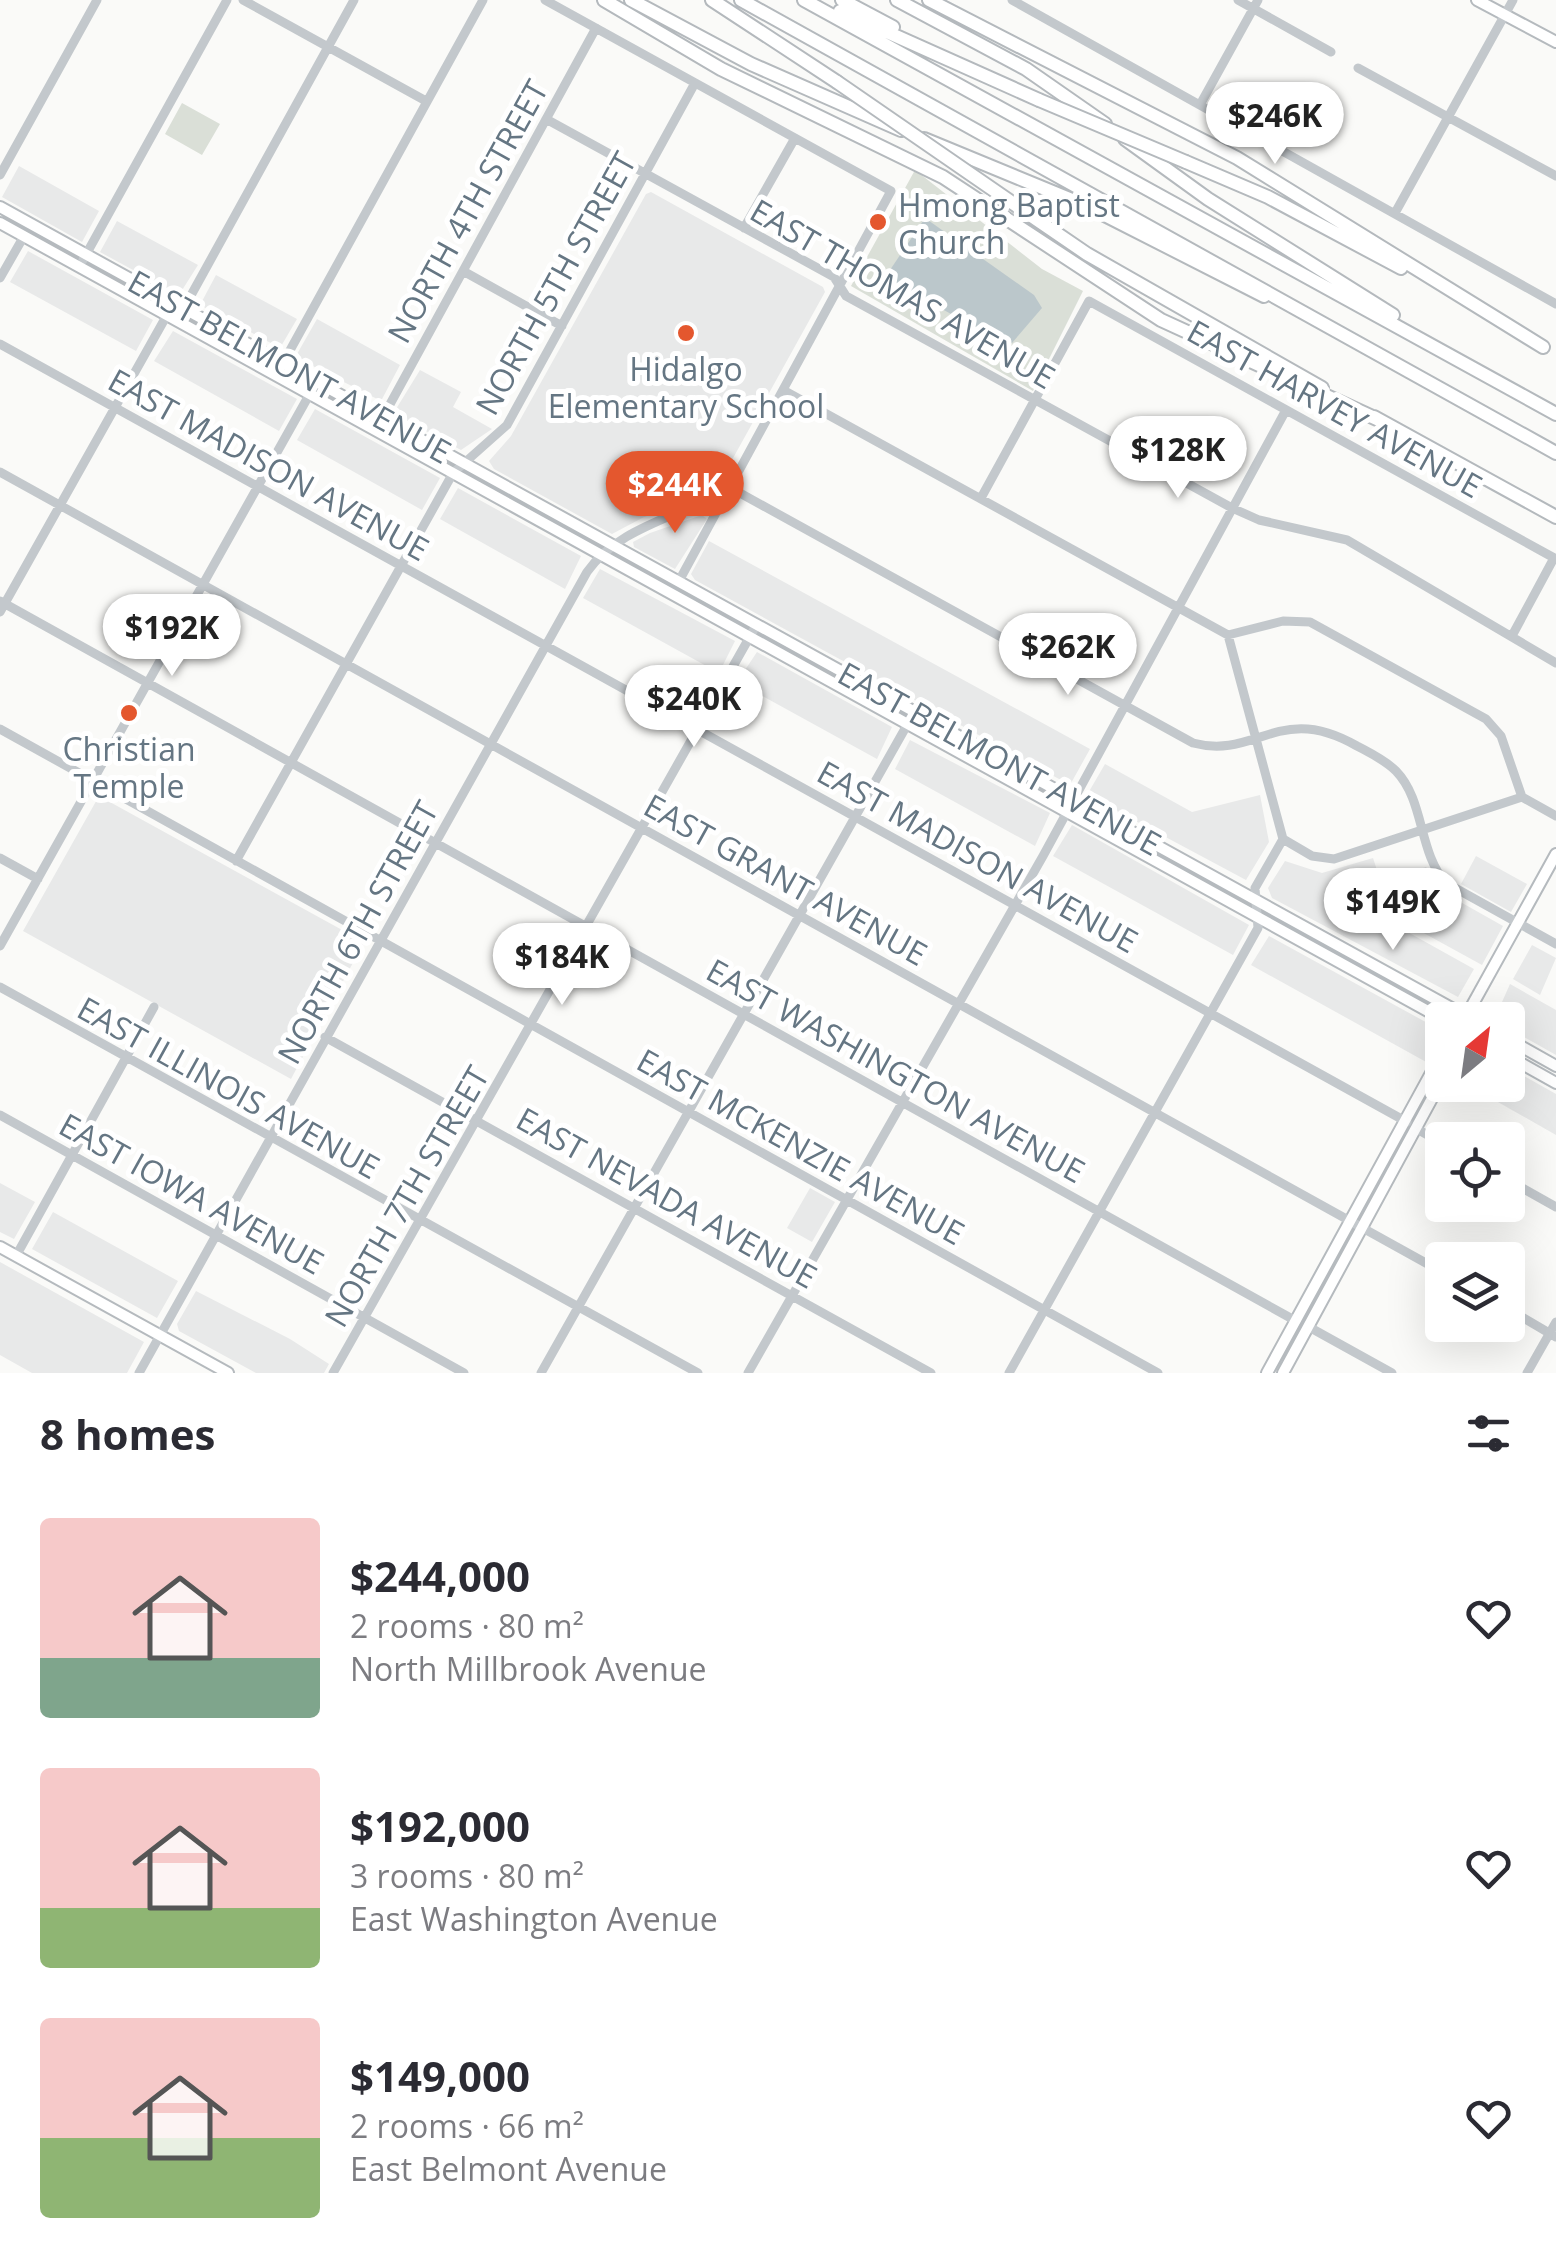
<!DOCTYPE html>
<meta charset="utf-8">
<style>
:root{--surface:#fff;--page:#f2f2f3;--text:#2b2b33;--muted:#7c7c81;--accent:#e4572e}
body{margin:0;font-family:"Open Sans",sans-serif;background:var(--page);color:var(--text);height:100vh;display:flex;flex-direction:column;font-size:38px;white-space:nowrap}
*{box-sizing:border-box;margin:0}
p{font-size:32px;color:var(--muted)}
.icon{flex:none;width:55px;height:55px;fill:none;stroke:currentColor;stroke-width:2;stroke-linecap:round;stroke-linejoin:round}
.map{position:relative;height:1373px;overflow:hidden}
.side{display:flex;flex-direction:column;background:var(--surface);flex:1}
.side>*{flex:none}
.needle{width:65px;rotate:29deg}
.controls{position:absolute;left:1425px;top:1002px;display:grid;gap:20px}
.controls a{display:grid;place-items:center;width:100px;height:100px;border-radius:10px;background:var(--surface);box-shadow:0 10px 40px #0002;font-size:50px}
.price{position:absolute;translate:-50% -85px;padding:0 22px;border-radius:35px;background:#fff;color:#222;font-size:32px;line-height:65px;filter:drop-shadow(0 2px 5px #0008)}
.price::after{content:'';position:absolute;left:50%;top:60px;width:30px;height:22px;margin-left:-15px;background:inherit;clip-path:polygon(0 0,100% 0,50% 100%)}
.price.selected{background:var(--accent);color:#fff}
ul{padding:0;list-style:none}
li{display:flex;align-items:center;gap:30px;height:250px;padding:0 40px}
li span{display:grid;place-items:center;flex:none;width:280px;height:200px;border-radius:10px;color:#555}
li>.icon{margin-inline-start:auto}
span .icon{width:120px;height:120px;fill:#fffc;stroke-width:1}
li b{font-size:42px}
h2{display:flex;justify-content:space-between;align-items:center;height:120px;padding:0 40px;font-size:42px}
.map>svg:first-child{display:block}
.built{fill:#e8e9e9}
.green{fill:#dadfd7}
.water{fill:#bbc7cb}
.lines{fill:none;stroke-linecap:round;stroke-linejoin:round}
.major-casing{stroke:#b5babe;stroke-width:14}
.highway-casing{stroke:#b4b9bd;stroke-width:16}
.minor{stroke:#c3c8cc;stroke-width:9}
.major{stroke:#fff;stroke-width:10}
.highway{stroke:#fff;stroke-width:12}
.highway-bridge-casing{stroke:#b4b9bd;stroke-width:16;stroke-linecap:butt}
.highway-bridge{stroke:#fff;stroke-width:12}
.poi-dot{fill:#e4572e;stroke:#fff;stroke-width:4}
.labels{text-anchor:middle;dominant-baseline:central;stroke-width:10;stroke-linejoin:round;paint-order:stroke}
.poi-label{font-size:32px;fill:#657683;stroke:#fff}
.street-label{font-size:32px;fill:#657683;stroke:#fff}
</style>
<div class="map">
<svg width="1556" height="1373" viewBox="0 0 1556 1373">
<rect width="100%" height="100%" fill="#fafaf8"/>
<path class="built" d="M19 166 99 211 82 242 2 197Z
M651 192 823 287 825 292 722 478 694 500 644 517 612 534 494 469 489 461 511 436 646 194Z
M117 221 198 265 179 295 100 252Z
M28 251 153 320 136 351 10 282Z
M216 275 297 319 280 348 200 305Z
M317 319 400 365 381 401 299 359 297 354Z
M173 331 297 399 279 431 154 361Z
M420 370 461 392 453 407 492 429 461 450 398 416 396 409Z
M315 409 440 478 422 510 297 440Z
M458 488 581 556 565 589 440 519Z
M702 515 707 519 675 569 634 547 633 542 650 533Z
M709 541 1090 749 1070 785 695 580 691 574Z
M600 569 735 641 719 673 583 598Z
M757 652 892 727 877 759 737 682Z
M910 740 1050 813 1035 846 895 769Z
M1105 764 1192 812 1260 795 1269 842 1246 880 1087 795Z
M99 796 364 942 291 1079 23 931Z
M1072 825 1249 925 1233 955 1053 856Z
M1476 856 1527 884 1511 912 1461 884Z
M1373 858 1395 925 1474 969 1458 997 1272 898 1268 888 1285 861 1322 873Z
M1426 867 1448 895 1503 926 1482 965 1400 920 1387 880Z
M1269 936 1442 1031 1428 1063 1251 965Z
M1532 945 1556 958 1540 995 1513 979Z
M1510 984 1556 1010V1055L1508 1028V1020H1494Z
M1508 1067 1556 1094V1135L1468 1085H1508Z
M0 1183 35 1202 14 1239 0 1232Z
M810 1188 835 1202 812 1242 787 1228Z
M53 1212 178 1281 157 1318 32 1249Z
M0 1262 144 1342 127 1373H32L0 1355Z
M196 1291 290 1339 329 1364 324 1373H256L179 1331 177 1324Z"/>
<path class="green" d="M182 103 220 124 202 155 165 134Z
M915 170 1042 269 1083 291 1033 391 851 286Z"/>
<path class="water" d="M925 218 1034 295 1042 308 1012 343 991 336 893 282 890 270Z"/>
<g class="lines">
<g class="major-casing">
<path id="major" d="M1477 0 1556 42
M0 207 1473 1020
M0 223 1444 1020
M1464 1020 1556 854
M1508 1039 1556 1066
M1508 1056 1556 1083
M0 1247 228 1373
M1267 1373 1442 1053
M1283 1373 1442 1080"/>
</g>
<g class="highway-casing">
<path id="highway" d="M604 0 721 69 943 177 1161 320 1379 420
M631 0 751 64 901 130
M712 0 837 82
M741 0 1556 453
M804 0 1556 414
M842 0 893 27
M897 0 1026 69 1105 124
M929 0 1237 158 1543 347
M840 11 1039 100
M924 139 1089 207 1264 296
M1125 139 1208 199 1393 315
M1186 162 1268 197 1401 268
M1011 202 1087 254 1322 388
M1374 417 1556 517"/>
</g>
<path class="minor" d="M243 0 426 101
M545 0 891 191 679 581
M1012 0 1556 304
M1238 0 1331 52
M1358 68 1556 176
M1201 103 1258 0
M546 119 834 277 846 296 1232 508 1259 520 1347 540 1556 663
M0 175 97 0
M1395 213 1513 0
M744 228 795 138
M83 260 227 0
M463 271 562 326
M0 278 24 236
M184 308 354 0
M0 344 1407 1122
M283 363 483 0
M783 390 1228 635 1283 621 1310 622 1486 719 1501 736 1522 797 1556 816
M383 417 596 28
M0 472 1442 1272
M981 498 1089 301 1556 559
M0 601 1296 1321
M0 612 167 315
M1513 634 1554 558
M1228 635 1283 839
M0 729 1158 1373
M1283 839 1312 856 1334 859 1522 797
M0 858 38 879
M236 861 453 473 507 425 695 83
M0 946 317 381
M0 987 698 1373
M325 1037 931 1373
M0 1115 464 1373
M1417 1129 1442 1143
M1508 1180 1556 1207
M16 1256 154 1007
M1508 1309 1556 1337
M1309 1327 1392 1373
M139 1373 587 572C620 525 683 517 729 487L1193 743C1257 760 1279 701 1357 746 1370 753 1385 760 1396 771 1425 801 1418 852 1446 883L1556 944
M333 1373 757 624
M541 1373 911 718
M748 1373 1043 856 1286 410
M1009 1373 1258 928 1255 888 1283 839
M1527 1373 1556 1322"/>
<use href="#major" class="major"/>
<use href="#highway" class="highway"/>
<g class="highway-bridge-casing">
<path id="highway-bridge" d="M837 82 1011 202
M1039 100 1186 162"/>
</g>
<use href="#highway-bridge" class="highway-bridge"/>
</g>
<g class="poi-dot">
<circle cx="878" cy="222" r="10"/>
<circle cx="686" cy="333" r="10"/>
<circle cx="129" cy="713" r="10"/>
</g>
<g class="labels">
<g class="poi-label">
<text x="898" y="204" text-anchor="start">Hmong Baptist<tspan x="898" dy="37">Church</tspan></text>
<text x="686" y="368">Hidalgo<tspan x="686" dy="37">Elementary School</tspan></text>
<text x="129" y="748">Christian<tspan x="129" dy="37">Temple</tspan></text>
</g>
<g class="street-label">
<text transform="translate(467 211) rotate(-61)">NORTH 4TH STREET</text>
<text transform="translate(555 283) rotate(-61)">NORTH 5TH STREET</text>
<text transform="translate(903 293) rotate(30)">EAST THOMAS AVENUE</text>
<text transform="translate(290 366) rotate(29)">EAST BELMONT AVENUE</text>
<text transform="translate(1335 408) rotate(29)">EAST HARVEY AVENUE</text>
<text transform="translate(269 464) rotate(29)">EAST MADISON AVENUE</text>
<text transform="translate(1000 758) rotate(29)">EAST BELMONT AVENUE</text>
<text transform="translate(978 856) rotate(29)">EAST MADISON AVENUE</text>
<text transform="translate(786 879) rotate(29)">EAST GRANT AVENUE</text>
<text transform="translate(357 932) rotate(-61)">NORTH 6TH STREET</text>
<text transform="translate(896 1070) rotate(29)">EAST WASHINGTON AVENUE</text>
<text transform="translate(229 1087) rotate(29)">EAST ILLINOIS AVENUE</text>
<text transform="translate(801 1146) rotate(29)">EAST MCKENZIE AVENUE</text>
<text transform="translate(192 1193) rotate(29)">EAST IOWA AVENUE</text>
<text transform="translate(406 1196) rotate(-60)">NORTH 7TH STREET</text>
<text transform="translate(667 1197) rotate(29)">EAST NEVADA AVENUE</text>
</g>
</g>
</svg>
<div class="controls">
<a><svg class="needle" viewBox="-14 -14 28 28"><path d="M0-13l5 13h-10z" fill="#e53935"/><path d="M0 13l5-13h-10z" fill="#7c7c81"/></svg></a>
<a><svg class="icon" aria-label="locate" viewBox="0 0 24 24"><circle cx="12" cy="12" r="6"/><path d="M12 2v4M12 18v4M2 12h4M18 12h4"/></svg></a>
<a><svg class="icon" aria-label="layers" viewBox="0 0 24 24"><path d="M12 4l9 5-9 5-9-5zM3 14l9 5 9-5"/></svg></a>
</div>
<b class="price" style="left:1275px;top:167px">$246K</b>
<b class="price" style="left:1178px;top:501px">$128K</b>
<b class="price selected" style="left:675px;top:536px">$244K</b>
<b class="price" style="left:172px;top:679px">$192K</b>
<b class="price" style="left:1068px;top:698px">$262K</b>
<b class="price" style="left:694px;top:750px">$240K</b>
<b class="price" style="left:1393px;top:953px">$149K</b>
<b class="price" style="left:562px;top:1008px">$184K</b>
</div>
<section class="side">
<h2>8 homes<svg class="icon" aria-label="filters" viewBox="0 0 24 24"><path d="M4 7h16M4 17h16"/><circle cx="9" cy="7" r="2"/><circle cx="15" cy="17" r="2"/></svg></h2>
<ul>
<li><span style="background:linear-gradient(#f6c9c9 70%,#7fa58c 0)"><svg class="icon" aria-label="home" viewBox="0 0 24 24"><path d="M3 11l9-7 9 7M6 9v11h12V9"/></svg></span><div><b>$244,000</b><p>2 rooms · 80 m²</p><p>North Millbrook Avenue</p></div><svg class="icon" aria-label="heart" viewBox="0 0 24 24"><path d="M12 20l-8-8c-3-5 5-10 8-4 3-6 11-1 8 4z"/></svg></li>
<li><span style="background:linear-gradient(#f6c9c9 70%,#8fb573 0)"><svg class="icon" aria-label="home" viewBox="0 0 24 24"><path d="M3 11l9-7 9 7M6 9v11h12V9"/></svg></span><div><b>$192,000</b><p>3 rooms · 80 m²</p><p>East Washington Avenue</p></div><svg class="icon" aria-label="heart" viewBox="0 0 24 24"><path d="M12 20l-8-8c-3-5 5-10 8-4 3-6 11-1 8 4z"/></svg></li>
<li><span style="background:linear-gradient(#f6c9c9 60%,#8fb573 0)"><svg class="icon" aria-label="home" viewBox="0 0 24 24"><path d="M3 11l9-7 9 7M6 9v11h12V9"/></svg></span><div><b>$149,000</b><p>2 rooms · 66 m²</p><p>East Belmont Avenue</p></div><svg class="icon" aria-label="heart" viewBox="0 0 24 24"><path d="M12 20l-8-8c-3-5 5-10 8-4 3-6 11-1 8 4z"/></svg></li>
</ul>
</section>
